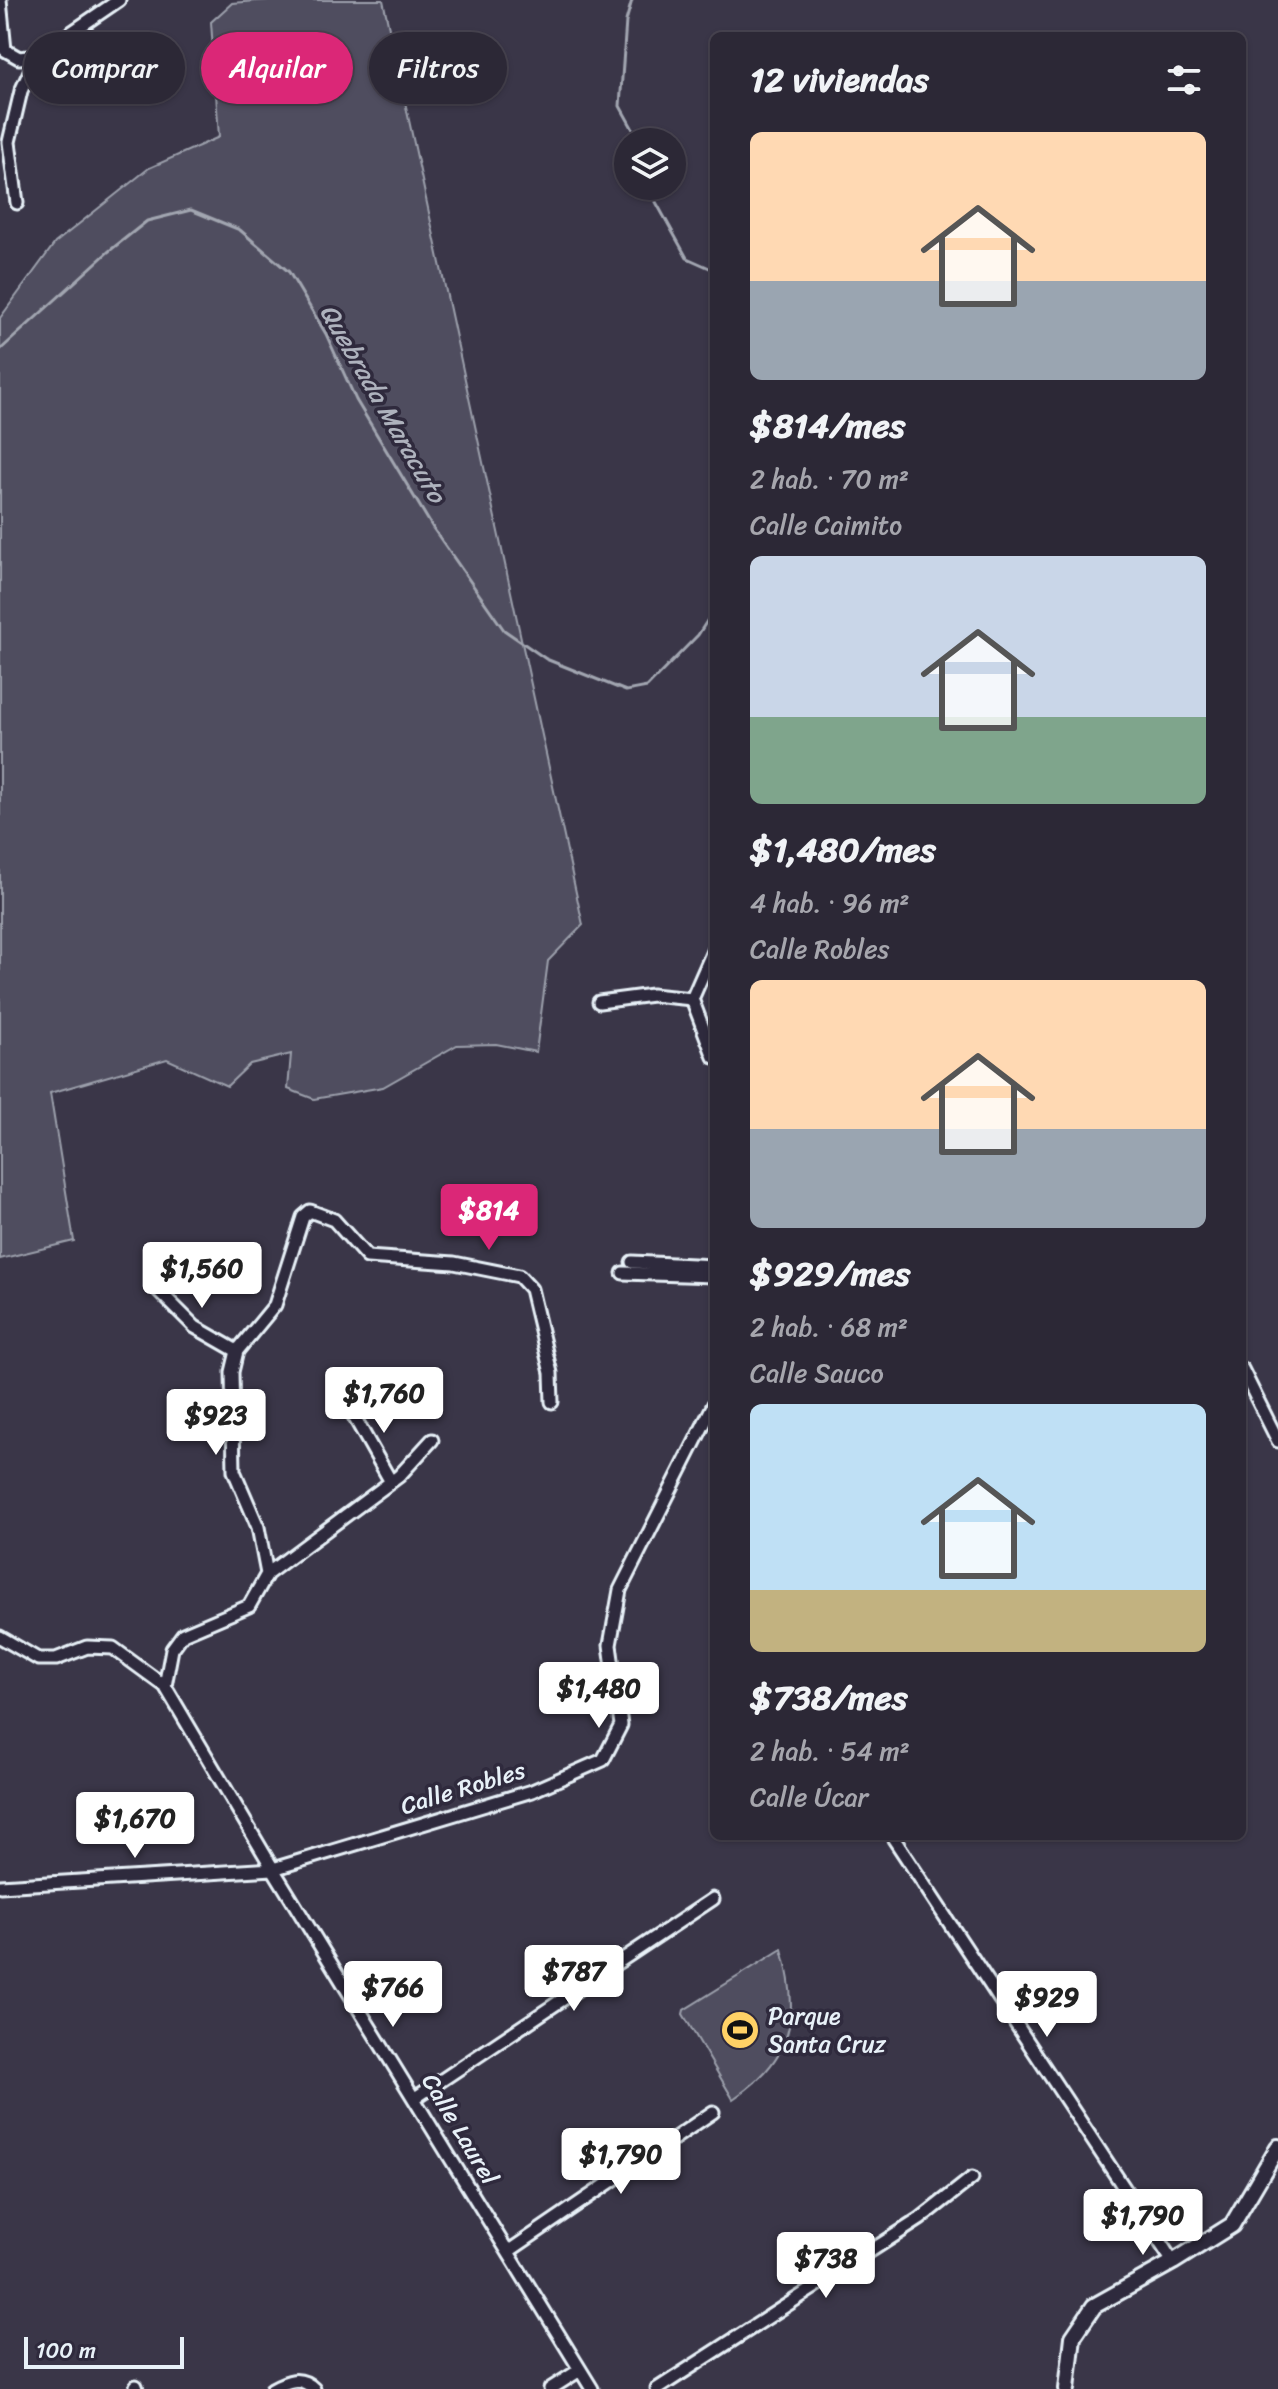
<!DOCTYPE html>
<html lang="es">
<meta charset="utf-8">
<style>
:root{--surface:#2c2836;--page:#34303e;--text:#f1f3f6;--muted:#a6a6ad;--line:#484451;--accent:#db2777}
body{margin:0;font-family:Sriracha,sans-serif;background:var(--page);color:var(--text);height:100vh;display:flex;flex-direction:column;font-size:30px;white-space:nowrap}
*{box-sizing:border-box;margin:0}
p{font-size:26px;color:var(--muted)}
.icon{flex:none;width:44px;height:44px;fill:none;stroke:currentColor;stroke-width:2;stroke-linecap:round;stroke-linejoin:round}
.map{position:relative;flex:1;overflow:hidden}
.drawer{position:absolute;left:710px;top:32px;width:536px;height:1808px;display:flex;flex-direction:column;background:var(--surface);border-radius:12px;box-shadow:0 2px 6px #0004,0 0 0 2px var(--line)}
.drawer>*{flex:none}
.banner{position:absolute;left:24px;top:32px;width:566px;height:72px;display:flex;gap:16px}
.buttons{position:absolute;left:614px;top:128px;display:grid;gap:16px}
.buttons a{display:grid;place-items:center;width:72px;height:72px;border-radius:50%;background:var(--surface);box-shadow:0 2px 6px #0004,0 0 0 2px var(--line);font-size:40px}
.scale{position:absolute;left:24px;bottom:20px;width:160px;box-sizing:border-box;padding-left:8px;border:4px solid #e8f1f8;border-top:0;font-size:22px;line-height:28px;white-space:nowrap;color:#e8f1f8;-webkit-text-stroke:6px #2f2a3d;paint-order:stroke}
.price{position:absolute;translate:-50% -68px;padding:0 18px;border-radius:8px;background:#fff;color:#222;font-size:26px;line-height:52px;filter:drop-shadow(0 2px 4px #0008)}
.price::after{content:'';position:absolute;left:50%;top:48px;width:24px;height:18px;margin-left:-12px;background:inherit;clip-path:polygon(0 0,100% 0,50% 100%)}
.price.active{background:var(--accent);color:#fff}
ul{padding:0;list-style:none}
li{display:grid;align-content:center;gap:16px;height:424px;padding:0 40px}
li span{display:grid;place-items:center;height:248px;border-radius:12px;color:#555}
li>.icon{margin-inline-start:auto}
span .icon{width:144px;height:144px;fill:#fffc;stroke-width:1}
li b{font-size:34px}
h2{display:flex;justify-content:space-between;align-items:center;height:96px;padding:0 40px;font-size:34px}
.pill{padding:0 28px;border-radius:36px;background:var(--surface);box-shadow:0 2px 6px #0004,0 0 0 2px var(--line);font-size:28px;line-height:72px}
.pill.active{background:var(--accent);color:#fff}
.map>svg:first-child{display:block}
.green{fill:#504e5f;stroke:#9ca0ac;stroke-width:2}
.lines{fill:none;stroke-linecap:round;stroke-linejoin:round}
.stream{stroke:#a2a6b1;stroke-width:3}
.minor-casing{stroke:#e8f1f8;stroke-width:17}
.tertiary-casing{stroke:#e8f1f8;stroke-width:20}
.minor{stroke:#2f2a3d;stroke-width:11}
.tertiary{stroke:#2f2a3d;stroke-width:14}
.labels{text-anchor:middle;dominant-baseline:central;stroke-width:7;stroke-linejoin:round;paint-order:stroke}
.street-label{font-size:24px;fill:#e8f1f8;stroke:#2f2a3d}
.poi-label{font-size:24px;fill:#e8f1f8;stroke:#2f2a3d;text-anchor:start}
.water-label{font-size:26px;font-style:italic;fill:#aeb2bd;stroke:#2f2a3d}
</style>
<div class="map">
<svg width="1278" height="2389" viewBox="0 0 1278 2389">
<rect width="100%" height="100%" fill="#3a3648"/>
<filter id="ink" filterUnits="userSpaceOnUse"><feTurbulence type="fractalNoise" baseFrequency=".0125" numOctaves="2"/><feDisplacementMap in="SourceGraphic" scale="16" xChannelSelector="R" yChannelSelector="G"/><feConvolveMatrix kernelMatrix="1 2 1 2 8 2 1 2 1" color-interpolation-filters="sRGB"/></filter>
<g filter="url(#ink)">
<path class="green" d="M269 0H383L583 925 548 961 536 1052 496 1044 457 1045 383 1087 314 1099 288 1089 291 1054 250 1064 227 1086 167 1059 50 1093 74 1241 0 1259V318L55 243 149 168 219 137 211 22 232 3Z
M782 1949C801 2016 793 2059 733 2099L683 2014 684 2010Z"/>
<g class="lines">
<path class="stream" d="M632 0 626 21 620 106 640 142
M653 186 656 202 687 258 714 270
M0 350 108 252 147 221 191 210 240 230 289 272 326 334 356 400 433 528 504 630 546 659 626 691 647 687 698 635 714 610"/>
<g class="minor-casing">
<path id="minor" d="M0 0 5 50 19 58 37 56
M17 203 9 142 21 91 37 56 119 0
M714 949 692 999 714 1057
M599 1002 652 995 692 999
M632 1262 714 1266
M623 1273 714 1276
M154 1286 195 1327 237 1351
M1242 1369 1278 1441
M347 1404 391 1482
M267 1574 399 1476 432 1440
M0 1637 38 1659H56L87 1647 113 1648 165 1686 273 1869 592 2389
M165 1686 172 1649 183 1634 249 1606 267 1574 258 1527 234 1471 232 1372 237 1351 275 1305 303 1217 310 1211 334 1220 367 1257 454 1263 519 1276 531 1289 551 1373 552 1402
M892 1836 1173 2262
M0 1886 273 1869 532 1791 603 1760 621 1725 610 1645 620 1590 714 1404
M415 2098 713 1899
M509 2251 713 2112
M136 2386 137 2389
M272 2389C287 2381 300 2375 314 2389
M550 2389 580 2370
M657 2389 920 2219 972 2178"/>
</g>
<g class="tertiary-casing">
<path id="tertiary" d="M1067 2389 1073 2337 1094 2306 1173 2262 1232 2225 1278 2147"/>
</g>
<use href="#minor" class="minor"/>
<use href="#tertiary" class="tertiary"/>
</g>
</g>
<defs>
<g id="stadium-disc" transform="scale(2)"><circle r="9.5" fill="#ffd166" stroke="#2f2a3d"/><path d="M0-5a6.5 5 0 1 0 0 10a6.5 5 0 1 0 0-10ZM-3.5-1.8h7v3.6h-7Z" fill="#111"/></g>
</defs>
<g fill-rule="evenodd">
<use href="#stadium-disc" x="740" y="2030"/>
</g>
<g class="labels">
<g class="street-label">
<text transform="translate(463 1788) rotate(-17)">Calle Robles</text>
<text transform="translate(460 2129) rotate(59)">Calle Laurel</text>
</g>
<g class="poi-label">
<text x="768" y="2016">Parque<tspan x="768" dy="28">Santa Cruz</tspan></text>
</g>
<g class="water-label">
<text transform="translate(383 403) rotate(60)">Quebrada Maracuto</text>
</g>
</g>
</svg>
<div class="buttons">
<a><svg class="icon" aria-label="layers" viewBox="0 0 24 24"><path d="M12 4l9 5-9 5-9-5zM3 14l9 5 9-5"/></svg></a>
</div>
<div class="scale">100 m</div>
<b class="price active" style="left:489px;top:1252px">$814</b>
<b class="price" style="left:202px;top:1310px">$1,560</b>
<b class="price" style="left:384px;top:1435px">$1,760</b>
<b class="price" style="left:216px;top:1457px">$923</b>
<b class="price" style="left:599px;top:1730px">$1,480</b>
<b class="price" style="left:135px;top:1860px">$1,670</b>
<b class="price" style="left:574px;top:2013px">$787</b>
<b class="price" style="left:393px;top:2029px">$766</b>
<b class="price" style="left:1047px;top:2039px">$929</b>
<b class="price" style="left:621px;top:2196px">$1,790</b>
<b class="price" style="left:1143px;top:2257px">$1,790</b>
<b class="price" style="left:826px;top:2300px">$738</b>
<div class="banner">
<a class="pill">Comprar</a>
<a class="pill active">Alquilar</a>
<a class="pill">Filtros</a>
</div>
<section class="drawer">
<h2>12 viviendas<svg class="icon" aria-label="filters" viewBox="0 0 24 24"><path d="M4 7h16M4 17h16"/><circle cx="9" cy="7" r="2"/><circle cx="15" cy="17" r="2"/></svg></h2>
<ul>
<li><span style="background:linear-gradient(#ffd9b3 60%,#9aa5b1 0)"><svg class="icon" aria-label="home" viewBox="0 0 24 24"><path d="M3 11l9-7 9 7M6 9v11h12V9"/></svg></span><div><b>$814/mes</b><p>2 hab. · 70 m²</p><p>Calle Caimito</p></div></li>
<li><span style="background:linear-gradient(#c9d6e8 65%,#7fa58c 0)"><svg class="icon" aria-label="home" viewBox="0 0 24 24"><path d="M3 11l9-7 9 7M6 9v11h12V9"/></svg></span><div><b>$1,480/mes</b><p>4 hab. · 96 m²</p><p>Calle Robles</p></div></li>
<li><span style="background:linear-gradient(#ffd9b3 60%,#9aa5b1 0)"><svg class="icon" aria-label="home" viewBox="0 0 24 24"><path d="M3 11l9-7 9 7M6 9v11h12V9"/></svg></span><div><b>$929/mes</b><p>2 hab. · 68 m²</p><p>Calle Sauco</p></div></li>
<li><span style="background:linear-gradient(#bfe0f5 75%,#c2b280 0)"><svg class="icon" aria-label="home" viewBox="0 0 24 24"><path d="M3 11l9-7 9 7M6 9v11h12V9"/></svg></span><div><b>$738/mes</b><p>2 hab. · 54 m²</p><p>Calle Úcar</p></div></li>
</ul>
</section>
</div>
